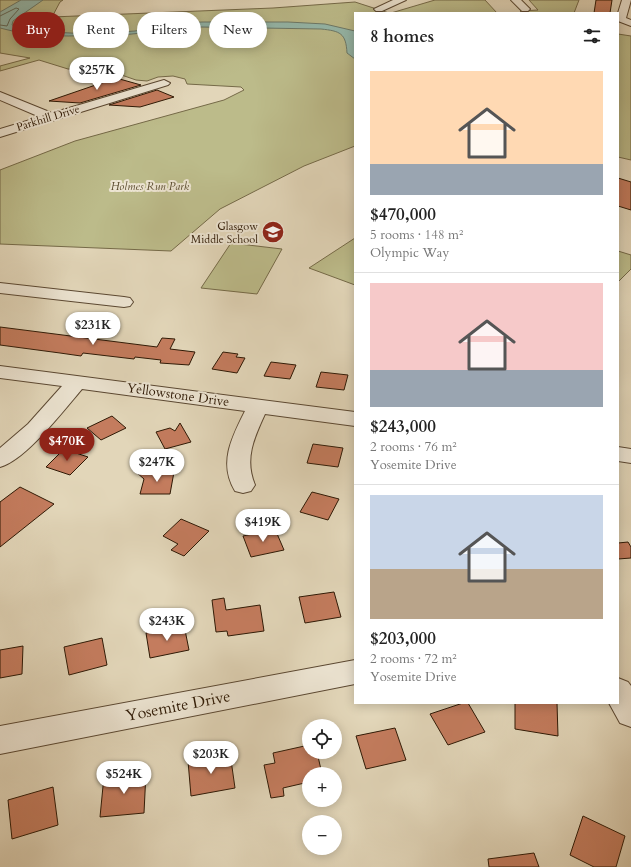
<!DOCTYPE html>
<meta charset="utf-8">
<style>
:root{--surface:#fff;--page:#f2f2f2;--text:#222;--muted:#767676;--line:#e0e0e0;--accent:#8f2418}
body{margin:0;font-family:Cardo,serif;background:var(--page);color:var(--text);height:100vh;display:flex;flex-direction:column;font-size:15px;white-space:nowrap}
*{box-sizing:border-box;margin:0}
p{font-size:13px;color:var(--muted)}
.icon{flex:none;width:22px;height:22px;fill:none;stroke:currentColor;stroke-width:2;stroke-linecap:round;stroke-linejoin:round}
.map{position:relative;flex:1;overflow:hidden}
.side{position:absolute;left:354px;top:12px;width:265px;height:692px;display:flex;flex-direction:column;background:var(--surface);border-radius:0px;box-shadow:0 2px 10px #0003}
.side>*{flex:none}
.banner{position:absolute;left:12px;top:12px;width:282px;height:36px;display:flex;gap:8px}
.controls{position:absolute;left:302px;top:719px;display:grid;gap:8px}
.controls a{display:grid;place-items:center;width:40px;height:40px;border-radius:50%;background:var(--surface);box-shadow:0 2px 10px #0003;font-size:20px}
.price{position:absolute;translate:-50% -34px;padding:0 9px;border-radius:14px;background:#fff;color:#222;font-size:13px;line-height:26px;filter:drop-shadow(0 1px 2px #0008)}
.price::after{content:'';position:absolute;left:50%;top:24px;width:12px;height:9px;margin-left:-6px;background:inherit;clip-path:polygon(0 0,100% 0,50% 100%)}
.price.on{background:var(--accent);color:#fff}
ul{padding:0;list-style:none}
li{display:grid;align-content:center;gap:8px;height:212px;padding:0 16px}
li+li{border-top:1px solid var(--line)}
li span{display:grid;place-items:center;height:124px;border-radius:0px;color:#555}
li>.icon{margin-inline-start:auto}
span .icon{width:72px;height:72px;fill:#fffc;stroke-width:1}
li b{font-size:17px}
h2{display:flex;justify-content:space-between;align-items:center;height:48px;padding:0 16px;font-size:17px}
.chip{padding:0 14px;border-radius:18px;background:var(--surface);box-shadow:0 2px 10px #0003;font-size:14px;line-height:36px}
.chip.on{background:var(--accent);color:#fff}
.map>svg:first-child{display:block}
.green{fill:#bcbb8a;stroke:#756a48}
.water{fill:#95b9ac;stroke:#6c7969}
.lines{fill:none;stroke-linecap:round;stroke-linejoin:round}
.shore{stroke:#626958;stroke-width:1}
.building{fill:#c47c5e;stroke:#2e1905}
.minor-casing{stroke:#5b4832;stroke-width:2}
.minor{fill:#ece4d2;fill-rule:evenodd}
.labels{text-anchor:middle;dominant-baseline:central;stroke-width:4;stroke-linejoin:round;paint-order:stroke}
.far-street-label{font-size:11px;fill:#2e1905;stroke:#ece4d2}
.far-park-label{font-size:11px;font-style:italic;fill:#594a2d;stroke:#ece4d2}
.far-poi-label{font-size:11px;fill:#2e1905;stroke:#ece4d2;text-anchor:end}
.street-label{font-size:13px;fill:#2e1905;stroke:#ece4d2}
.near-street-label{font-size:16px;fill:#2e1905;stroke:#ece4d2}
</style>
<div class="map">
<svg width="631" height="867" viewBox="0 0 631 867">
<rect width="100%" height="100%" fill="#e2d6b9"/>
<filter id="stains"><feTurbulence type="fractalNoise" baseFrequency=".005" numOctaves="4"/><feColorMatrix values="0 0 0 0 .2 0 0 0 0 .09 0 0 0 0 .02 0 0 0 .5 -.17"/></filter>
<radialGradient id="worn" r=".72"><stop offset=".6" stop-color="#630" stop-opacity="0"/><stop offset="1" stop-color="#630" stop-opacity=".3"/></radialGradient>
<path class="green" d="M0 0H63L60 2 52 17 273 8 355 2 389 13H355V146L304 166 220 209 171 251 0 244V170L75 141 224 100 244 90 241 87 187 84 185 79 173 76 158 77 147 81 136 80 110 71 68 69 39 60 0 71V66L30 58 0 53Z
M435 0H485L497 13H391Z
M529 0H579L574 13H522L520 11 538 10Z
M618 34 631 36V160L618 157Z
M355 238V285L309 268Z
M231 243 282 249 257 294 201 288Z
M618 251 631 255V269L618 282Z"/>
<path class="water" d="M21 0H43L13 21 12 25 31 31 90 34 135 31 174 24 202 22H288L325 24 355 31V59L347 53C346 33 340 31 321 29L201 27 122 35 68 36 29 35 0 28V12Z"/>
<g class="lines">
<path class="shore" d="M0 16 16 8 19 9 10 19 7 26 0 25"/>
</g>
<path class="building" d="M596 0H612L610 13H594Z
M116 78 141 85 80 103 49 101Z
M157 90 174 97 140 107 109 105Z
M618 178 631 182V210L618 206Z
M0 327 157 347 162 338 175 339 170 349 195 352 189 365 160 363 161 360 135 357 134 359 83 353 81 356 60 353 0 345Z
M223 352 238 354 236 357 245 358 237 373 212 369Z
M271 362 296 365 290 379 264 376Z
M321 372 348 375 344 390 316 387Z
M112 416 126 428 101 440 87 428Z
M180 423 191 442 165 449 156 432 170 428 175 431Z
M313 444 343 448 338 467 307 463Z
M64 449 88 457 70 475 46 467Z
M136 472H174L170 494H140L144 479Z
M20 487 54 504 0 547V502Z
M312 492 339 499 328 520 300 512Z
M181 519 209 531 184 556 171 550 178 544 163 536Z
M275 529 284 550 251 557 243 536Z
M628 542 631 547V558L618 559V543Z
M334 592 341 617 305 623 299 597Z
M224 598 226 610 260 605 264 631 228 636 227 631 216 632 212 600Z
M184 625 189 650 150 658 146 633Z
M102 638 107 665 69 675 64 647Z
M23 646 22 674 0 678V650Z
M463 703H468L485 732 448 745 430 714Z
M515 703H557L558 736 515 729Z
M395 728 406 760 366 769 356 736Z
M309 745V752H317L322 774H309V782L283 788 284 796 271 798 264 765 275 763 273 753Z
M230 753 235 788 191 796 188 761Z
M146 772 144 813 100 817 104 776Z
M53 787 58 825 12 839 8 800Z
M583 816 625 836 616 867H594L570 855Z
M534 853 539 867H489L488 859Z"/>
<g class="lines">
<g class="minor-casing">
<path id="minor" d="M393 0H406L382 11H376L374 9Z
M511 0H521L530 9 528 11H522Z
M622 0H631L626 18 631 20V26L618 21V13Z
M164 80 170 83 168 85 0 137V129L40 117 0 100V92L52 113Z
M0 283 124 297 130 298 133 302 130 306 124 307 0 293Z
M0 366 355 412V426L265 414C254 438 244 459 255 485L251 491 243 493 235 491C218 463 232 437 245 411L82 389C64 410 25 461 0 467V448L28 424 62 386 0 378Z
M618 447 631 449V463L618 461Z
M355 660V684L0 754V726Z
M618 678 628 682 631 686V727L620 723 609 703H618Z"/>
</g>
<use href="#minor" class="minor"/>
</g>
<defs>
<g id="school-disc" transform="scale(1.15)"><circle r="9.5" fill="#8f2418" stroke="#ece4d2"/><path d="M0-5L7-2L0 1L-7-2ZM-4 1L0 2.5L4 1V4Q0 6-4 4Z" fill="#fff"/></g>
</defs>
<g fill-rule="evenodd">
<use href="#school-disc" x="273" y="232"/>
</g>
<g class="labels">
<g class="far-street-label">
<text transform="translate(48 118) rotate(-17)">Parkhill Drive</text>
</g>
<g class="far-park-label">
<text x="150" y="186">Holmes Run Park</text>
</g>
<g class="far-poi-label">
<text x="258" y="226">Glasgow<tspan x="258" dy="13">Middle School</tspan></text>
</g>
<g class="street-label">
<text transform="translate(178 395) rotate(8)">Yellowstone Drive</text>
</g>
<g class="near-street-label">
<text transform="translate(178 706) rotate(-11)">Yosemite Drive</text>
</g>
</g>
<rect width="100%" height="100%" filter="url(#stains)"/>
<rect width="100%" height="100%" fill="url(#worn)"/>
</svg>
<div class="controls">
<a><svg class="icon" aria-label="locate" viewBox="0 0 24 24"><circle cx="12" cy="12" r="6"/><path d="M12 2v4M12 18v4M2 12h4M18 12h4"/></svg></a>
<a>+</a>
<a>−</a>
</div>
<b class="price" style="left:97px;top:91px">$257K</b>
<b class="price" style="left:93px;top:346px">$231K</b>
<b class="price on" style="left:67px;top:462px">$470K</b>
<b class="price" style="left:157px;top:483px">$247K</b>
<b class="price" style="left:263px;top:543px">$419K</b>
<b class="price" style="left:167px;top:642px">$243K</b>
<b class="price" style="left:211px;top:775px">$203K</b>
<b class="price" style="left:124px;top:795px">$524K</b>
<div class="banner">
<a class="chip on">Buy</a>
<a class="chip">Rent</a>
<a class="chip">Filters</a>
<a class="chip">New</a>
</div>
<section class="side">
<h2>8 homes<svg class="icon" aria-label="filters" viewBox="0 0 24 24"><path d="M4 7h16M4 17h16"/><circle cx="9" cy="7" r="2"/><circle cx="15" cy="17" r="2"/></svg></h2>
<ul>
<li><span style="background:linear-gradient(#ffd9b3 75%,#9aa5b1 0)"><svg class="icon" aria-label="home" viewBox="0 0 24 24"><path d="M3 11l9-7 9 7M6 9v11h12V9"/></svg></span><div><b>$470,000</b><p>5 rooms · 148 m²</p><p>Olympic Way</p></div></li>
<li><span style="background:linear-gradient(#f6c9c9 70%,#9aa5b1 0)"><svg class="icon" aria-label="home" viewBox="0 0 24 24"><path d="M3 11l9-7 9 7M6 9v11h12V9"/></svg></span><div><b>$243,000</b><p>2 rooms · 76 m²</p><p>Yosemite Drive</p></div></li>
<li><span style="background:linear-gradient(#c9d6e8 60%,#b9a48a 0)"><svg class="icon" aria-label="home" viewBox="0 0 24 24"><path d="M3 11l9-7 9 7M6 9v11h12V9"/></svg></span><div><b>$203,000</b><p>2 rooms · 72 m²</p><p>Yosemite Drive</p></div></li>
</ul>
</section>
</div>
